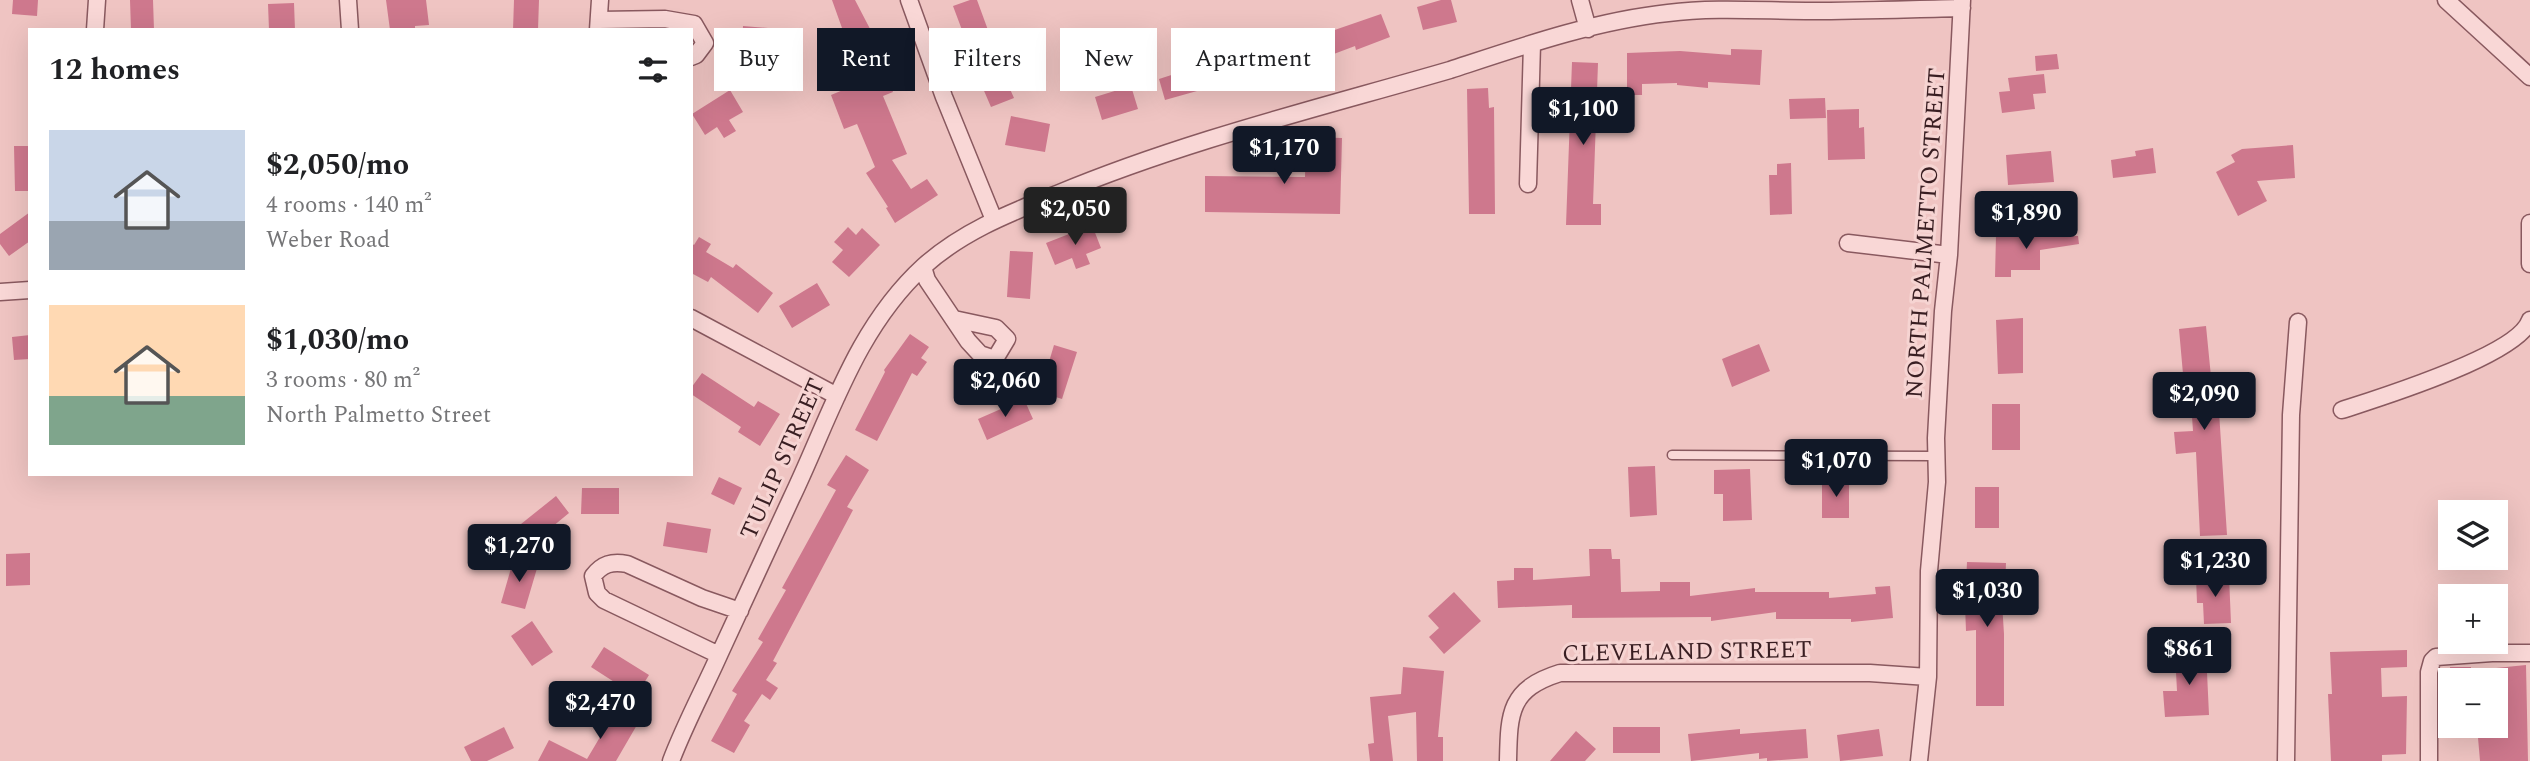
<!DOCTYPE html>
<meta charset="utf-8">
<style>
:root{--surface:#fff;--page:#f6f6f6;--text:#202124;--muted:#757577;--accent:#111827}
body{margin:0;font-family:Spectral,serif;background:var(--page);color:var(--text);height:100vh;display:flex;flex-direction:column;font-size:26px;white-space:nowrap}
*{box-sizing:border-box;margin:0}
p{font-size:23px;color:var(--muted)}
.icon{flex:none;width:38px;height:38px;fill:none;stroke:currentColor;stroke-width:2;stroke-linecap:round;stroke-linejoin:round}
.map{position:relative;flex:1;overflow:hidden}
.details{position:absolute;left:28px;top:28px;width:665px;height:448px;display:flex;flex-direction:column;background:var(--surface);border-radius:0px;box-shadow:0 7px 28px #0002}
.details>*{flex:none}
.banner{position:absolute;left:714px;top:28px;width:665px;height:63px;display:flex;gap:14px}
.buttons{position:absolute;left:2438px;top:500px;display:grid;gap:14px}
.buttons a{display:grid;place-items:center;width:70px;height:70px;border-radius:0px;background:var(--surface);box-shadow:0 7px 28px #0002;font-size:35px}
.price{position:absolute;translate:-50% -60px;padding:0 16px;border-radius:7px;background:var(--accent);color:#fff;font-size:23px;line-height:46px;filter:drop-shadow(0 2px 4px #0008)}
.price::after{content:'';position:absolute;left:50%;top:42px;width:21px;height:16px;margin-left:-10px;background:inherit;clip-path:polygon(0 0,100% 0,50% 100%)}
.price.on{background:#222;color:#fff}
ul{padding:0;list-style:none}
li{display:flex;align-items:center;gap:21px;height:175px;padding:0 21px}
li span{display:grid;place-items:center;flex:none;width:196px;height:140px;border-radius:0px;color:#555}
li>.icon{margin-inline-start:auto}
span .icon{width:84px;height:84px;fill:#fffc;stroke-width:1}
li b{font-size:30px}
h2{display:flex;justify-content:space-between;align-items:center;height:84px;padding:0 21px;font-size:30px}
.tag{padding:0 24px;border-radius:0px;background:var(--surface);box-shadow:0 7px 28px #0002;font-size:24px;line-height:63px}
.tag.on{background:var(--accent);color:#fff}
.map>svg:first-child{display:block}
.building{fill:#ce788d}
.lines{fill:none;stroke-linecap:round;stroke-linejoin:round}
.lane-casing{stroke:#89595f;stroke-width:11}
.street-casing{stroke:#89595f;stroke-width:19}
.lane{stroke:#f9d7d6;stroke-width:8}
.street{stroke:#f9d7d6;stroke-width:16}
.labels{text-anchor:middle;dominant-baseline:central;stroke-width:6;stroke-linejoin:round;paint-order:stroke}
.street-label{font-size:24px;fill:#391e22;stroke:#f6d4d2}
</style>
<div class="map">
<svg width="2530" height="761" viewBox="0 0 2530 761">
<rect width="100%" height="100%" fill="#efc4c2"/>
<path class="building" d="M13 0H38L37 16 12 14Z
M130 0H153L154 30H131Z
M386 0H426L429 25 415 26V30H390Z
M514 0H539L538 30H513Z
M832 0H855L880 48 877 50 893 92 883 96 907 154 892 160 911 189 927 179 938 195 895 223 886 208 888 207 866 173 875 167 857 124 844 129 831 95 843 90 840 83 865 73 842 28Z
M970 0H977L992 41 989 42 1014 98 991 107 972 63 974 62 953 6Z
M1441 0H1451L1457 22 1423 30 1417 7Z
M294 3 295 30H269L268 4Z
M1381 14 1390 37 1356 50 1355 46 1302 66 1294 44Z
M743 26 768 28 766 71 741 70Z
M1264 46 1274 72 1240 84 1230 59Z
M1731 49 1762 50 1760 85 1708 82V88L1677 85V83L1642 84V95H1627V53L1680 51 1731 55Z
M2057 54 2059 69 2036 71 2035 56Z
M1572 62 1598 63 1593 204H1601V225H1566Z
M1190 69 1197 91 1165 100 1159 79Z
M2044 74 2046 93 2033 94 2035 109 2002 113 1999 92 2010 91 2008 78Z
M1131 86 1138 109 1102 120 1095 97Z
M1488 88 1489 108 1494 107 1495 214H1469L1467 89Z
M730 90 743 112 729 120 736 131 724 138 717 127 705 135 692 114Z
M1825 98 1826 118 1790 119 1789 99Z
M1859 109V128L1864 127 1865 159 1828 160 1827 110Z
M1011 116 1050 124 1045 152 1005 145Z
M1306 137 1342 138 1340 214 1205 212V176L1305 177Z
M2293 145 2295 178 2257 181 2267 201 2238 216 2216 172 2235 162 2231 155 2242 149Z
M14 146H30V191H15Z
M2153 148 2156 173 2113 178 2111 160 2136 156 2135 151Z
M2051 151 2054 182 2008 185 2006 155Z
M1791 163 1792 214 1770 215 1769 175H1777V164Z
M30 212V241L9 256 0 244V234Z
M1092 225 1101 248 1086 254 1090 264 1076 269 1072 258 1055 265 1046 243Z
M848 227 856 235 862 228 880 245 849 277 832 262 843 250 834 242Z
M2063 230V236H2078L2079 244 2040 250V270H2011V277H1995L1996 235H2041L2040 233Z
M699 237 711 244 706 252 733 268 736 264 773 293 758 313 711 277 708 282 693 274 691 278V243L694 245Z
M1010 251 1033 252 1030 299 1007 297Z
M817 283 830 305 792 328 779 306Z
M2023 318V373L1998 374 1996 320Z
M2206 326 2213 397 2218 396 2227 535 2200 536 2196 452 2176 454 2174 432 2193 431 2189 373 2183 374 2179 329Z
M910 334 929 347 921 358 927 362 917 376 912 373 877 441 855 430 885 372 884 370Z
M30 335V359L14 360 12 337Z
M1759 344 1770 371 1732 387 1722 359Z
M1054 345 1077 352 1062 399 1040 392Z
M702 373 754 407 758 401 780 414 760 446 738 432 741 427 691 394V388Z
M1024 399 1033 419 987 440 978 419Z
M1992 404H2020V450H1992Z
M846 455 869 470 847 507 853 510 773 661 777 663 766 680 778 688 770 700 762 694 744 721 750 725 734 753 711 741 737 694 732 691 763 642 758 639 786 590 782 588 836 490 827 485Z
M1655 466 1657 515 1630 517 1628 467Z
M1750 469 1752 520 1723 521V494H1714V470Z
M719 477 742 488 734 505 711 494Z
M1822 480H1849V518H1822Z
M1975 487H1999V528H1975Z
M582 488H619V514H581Z
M556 496 569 513 535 541 521 524Z
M667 522 711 529 707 553 663 546Z
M1589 549H1611L1612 559H1620L1621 592 1660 591V582H1690V596L1755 588V592H1829V598L1876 594 1875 587 1890 586 1893 618 1851 622V619H1776V612L1711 621V617L1572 618V605L1498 608 1497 581 1514 580V568H1533V580L1590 576Z
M30 553V585L6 586V554Z
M514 558 538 565 525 609 501 603Z
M1967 562 2006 563 2005 587H2001L2004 634V706H1976V630L1966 631 1965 605Z
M2229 576 2231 623 2204 624 2203 603H2197L2196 577Z
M1454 592 1481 621 1444 654 1429 637 1439 628 1428 616Z
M532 621 553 652 532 666 511 636Z
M604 647 649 675 636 696 591 667Z
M2407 650V667L2381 668 2382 697 2407 696 2406 754 2382 755V761H2331L2328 694H2332L2330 652Z
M2206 651 2209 715 2165 717 2163 691H2177L2175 653Z
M2526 665 2528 761H2480L2477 726H2496V668Z
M1403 667 1444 671 1438 737H1443V761H1417L1416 712 1388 716 1393 761H1370L1368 744 1374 743 1370 697 1401 694Z
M2450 667H2471V681H2451Z
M619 705 641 718 616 761H538L549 740 587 759Z
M504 727 514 748 487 761H471L464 747Z
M1613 727H1660V753H1613Z
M1740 729V734L1806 729 1808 758 1767 761V758L1759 759V753L1691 761 1688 734Z
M1879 729 1883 756 1840 761 1837 735Z
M1576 731 1596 749 1585 761H1550Z"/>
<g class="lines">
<g class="lane-casing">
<path id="lane" d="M1672 455 1936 456"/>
</g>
<g class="street-casing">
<path id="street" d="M348 0 350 30
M909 0 944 97 994 220
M1580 0 1588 29
M2446 0 2530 77
M599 20 665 19 694 24 705 43 696 55 691 57
M95 30 97 0
M598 30 600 0
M1528 184 1532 44
M2530 223V264
M1848 243 1949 255
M923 267 927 280 968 341 980 354 995 359 1007 339 996 328 954 319
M0 292 30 290
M691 318 837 396
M2342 410C2379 398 2518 355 2530 320
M719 655 604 600 597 593 593 576C602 564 612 561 627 564L702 598 740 611
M671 761C685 724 704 689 720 653 744 602 767 550 791 499 830 418 855 329 924 266 963 231 1010 213 1057 194 1184 141 1319 108 1450 70 1520 47 1594 21 1668 13 1715 7 1764 11 1812 11 1862 11 1912 9 1962 8
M1508 761C1509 713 1509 689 1560 673H1870L1928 677
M1919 761 1928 677 1929 571 1937 482 1936 438 1943 311 1949 255 1962 0
M2286 761 2291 415 2298 322
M2429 761V672L2432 661 2436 657 2492 653H2530"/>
</g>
<use href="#lane" class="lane"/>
<use href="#street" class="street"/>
</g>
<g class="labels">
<g class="street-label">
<text transform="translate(1926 233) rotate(-86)">NORTH PALMETTO STREET</text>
<text transform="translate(783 459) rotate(-66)">TULIP STREET</text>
<text transform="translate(1687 652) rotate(-1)">CLEVELAND STREET</text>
</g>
</g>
</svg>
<div class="buttons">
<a><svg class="icon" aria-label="layers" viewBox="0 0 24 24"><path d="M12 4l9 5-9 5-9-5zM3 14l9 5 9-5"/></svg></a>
<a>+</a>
<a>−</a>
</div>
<b class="price" style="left:1583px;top:147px">$1,100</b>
<b class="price" style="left:1284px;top:186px">$1,170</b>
<b class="price on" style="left:1075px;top:247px">$2,050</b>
<b class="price" style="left:2026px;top:251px">$1,890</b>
<b class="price" style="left:1005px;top:419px">$2,060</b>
<b class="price" style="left:2204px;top:432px">$2,090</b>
<b class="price" style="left:1836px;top:499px">$1,070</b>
<b class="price" style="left:519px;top:584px">$1,270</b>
<b class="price" style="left:2215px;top:599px">$1,230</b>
<b class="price" style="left:1987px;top:629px">$1,030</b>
<b class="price" style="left:2189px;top:687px">$861</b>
<b class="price" style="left:600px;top:741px">$2,470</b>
<div class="banner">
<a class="tag">Buy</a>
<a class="tag on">Rent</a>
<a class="tag">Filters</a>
<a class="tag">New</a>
<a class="tag">Apartment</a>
</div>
<section class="details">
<h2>12 homes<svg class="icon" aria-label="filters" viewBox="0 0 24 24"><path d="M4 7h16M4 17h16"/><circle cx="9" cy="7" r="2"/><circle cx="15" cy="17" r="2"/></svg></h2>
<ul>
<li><span style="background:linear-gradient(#c9d6e8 65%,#9aa5b1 0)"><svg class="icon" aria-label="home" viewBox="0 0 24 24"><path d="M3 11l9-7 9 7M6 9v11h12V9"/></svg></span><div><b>$2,050/mo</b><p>4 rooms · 140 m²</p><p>Weber Road</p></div></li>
<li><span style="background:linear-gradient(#ffd9b3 65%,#7fa58c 0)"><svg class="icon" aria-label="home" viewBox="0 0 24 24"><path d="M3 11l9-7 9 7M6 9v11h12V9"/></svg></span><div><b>$1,030/mo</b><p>3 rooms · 80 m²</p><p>North Palmetto Street</p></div></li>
</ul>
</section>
</div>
